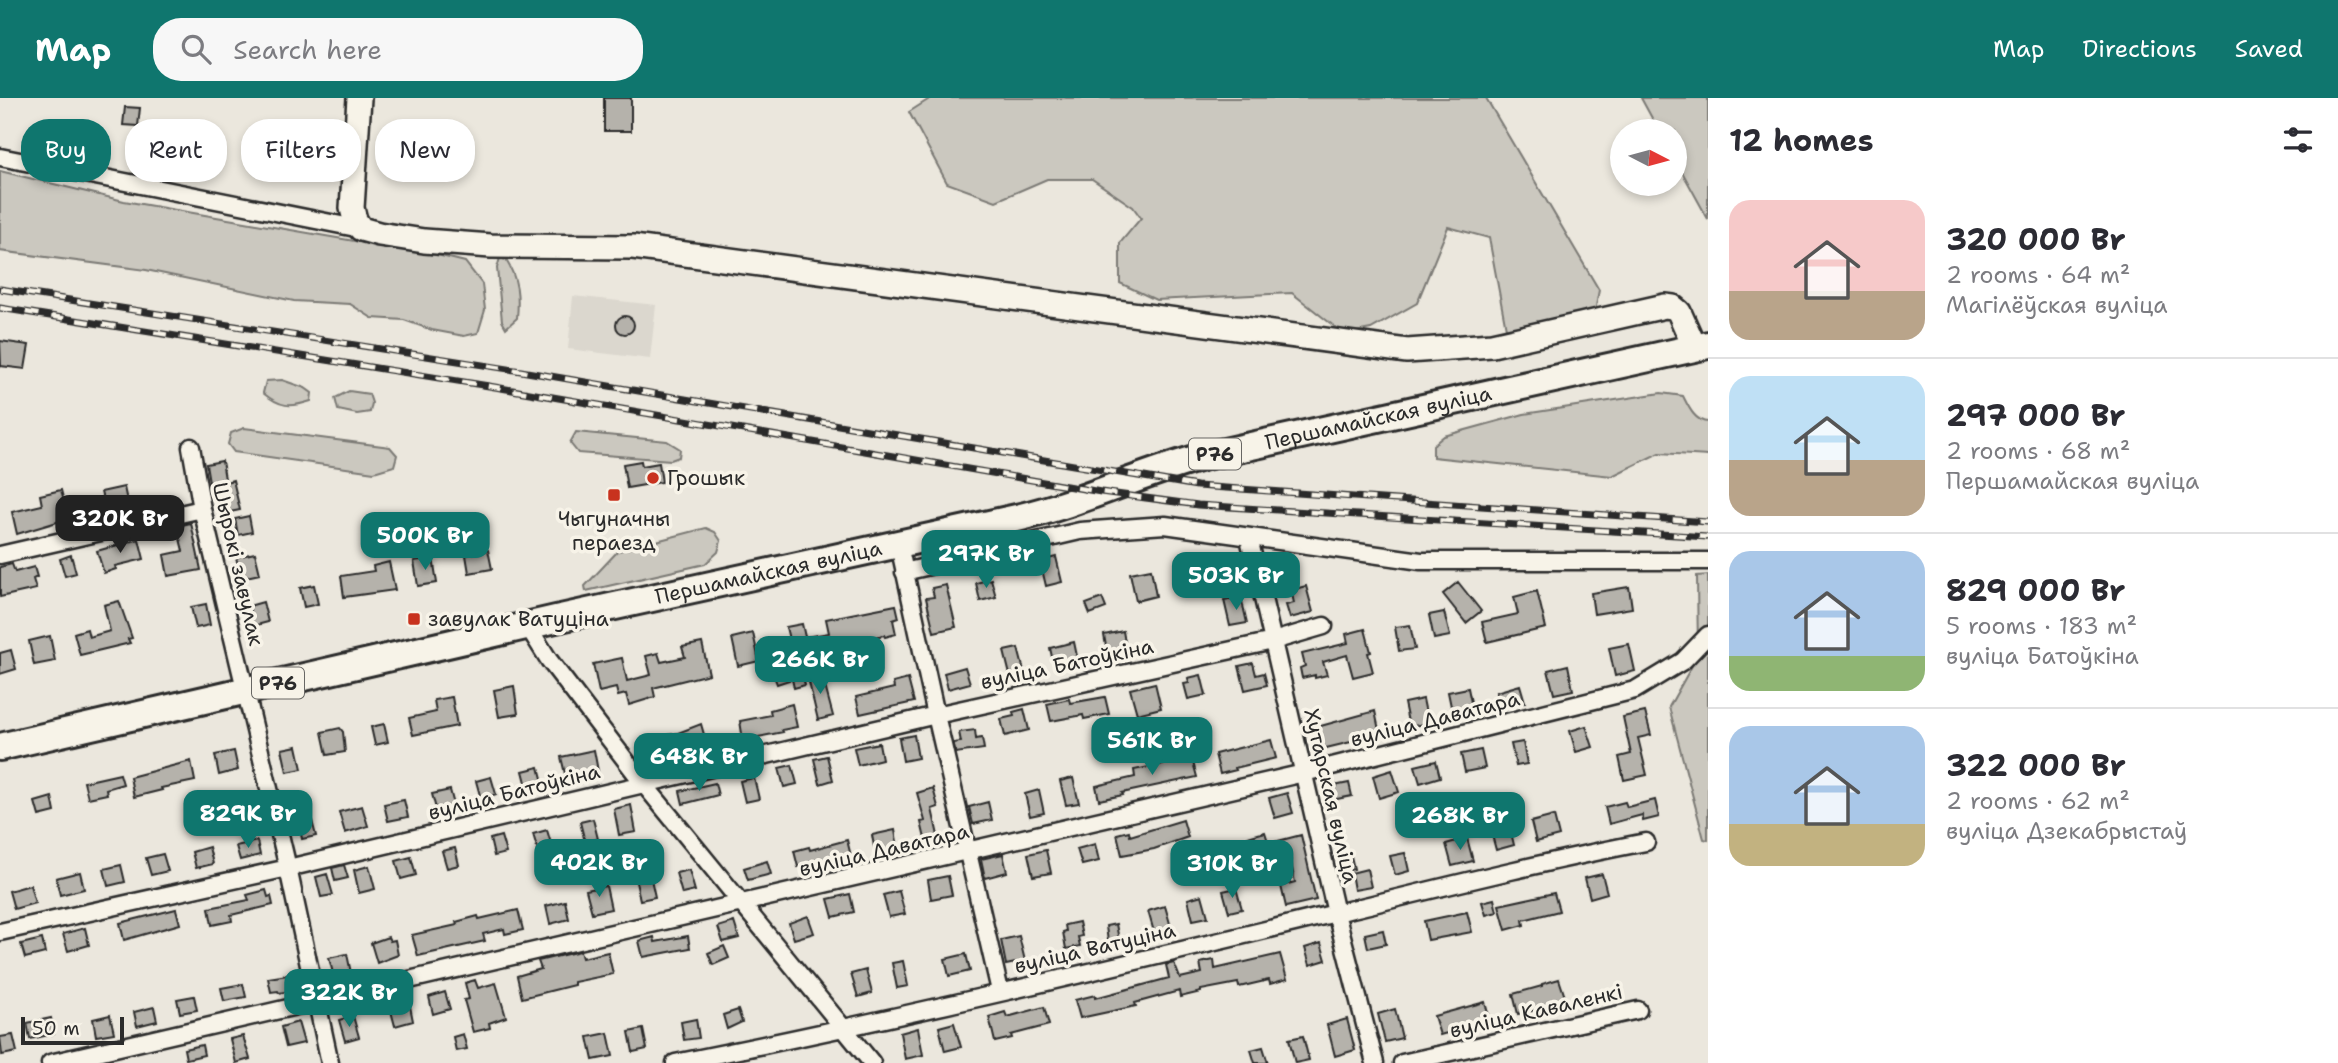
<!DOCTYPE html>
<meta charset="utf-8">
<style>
:root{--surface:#fff;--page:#f7f7f7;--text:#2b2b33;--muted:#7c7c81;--line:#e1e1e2;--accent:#0f766e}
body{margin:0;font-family:"Shantell Sans",sans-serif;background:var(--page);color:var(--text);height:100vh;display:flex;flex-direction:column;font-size:26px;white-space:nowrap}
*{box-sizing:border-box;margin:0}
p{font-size:23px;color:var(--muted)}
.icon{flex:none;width:38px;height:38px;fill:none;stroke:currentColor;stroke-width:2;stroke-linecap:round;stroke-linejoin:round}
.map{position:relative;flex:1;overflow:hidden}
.panel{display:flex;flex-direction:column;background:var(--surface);width:630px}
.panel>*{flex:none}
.top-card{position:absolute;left:21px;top:21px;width:665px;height:63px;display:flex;gap:14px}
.needle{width:46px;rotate:96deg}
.fabs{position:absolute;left:1610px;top:21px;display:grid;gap:14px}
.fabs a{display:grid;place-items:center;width:77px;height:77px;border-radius:50%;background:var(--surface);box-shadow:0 4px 10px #0003;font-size:35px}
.scale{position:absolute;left:21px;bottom:18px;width:103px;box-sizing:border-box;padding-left:7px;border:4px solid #2b2b2b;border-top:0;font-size:19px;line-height:24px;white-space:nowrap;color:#2b2b2b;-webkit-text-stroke:5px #f7f3e8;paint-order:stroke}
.price{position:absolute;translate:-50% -60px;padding:0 16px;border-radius:14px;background:var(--accent);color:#fff;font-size:23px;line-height:46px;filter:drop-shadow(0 2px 4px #0008)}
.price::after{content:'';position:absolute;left:50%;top:42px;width:21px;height:16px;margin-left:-10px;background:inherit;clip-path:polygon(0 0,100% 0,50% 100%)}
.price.active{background:#222;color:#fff}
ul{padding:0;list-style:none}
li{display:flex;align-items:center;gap:21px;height:175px;padding:0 21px}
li+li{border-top:2px solid var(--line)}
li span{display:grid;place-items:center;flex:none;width:196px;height:140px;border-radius:21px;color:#555}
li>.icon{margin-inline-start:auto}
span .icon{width:84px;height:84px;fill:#fffc;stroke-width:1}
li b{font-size:30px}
h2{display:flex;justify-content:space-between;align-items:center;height:84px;padding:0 21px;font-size:30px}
.tag{padding:0 24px;border-radius:28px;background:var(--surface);box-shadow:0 4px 10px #0003;font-size:24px;line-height:63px}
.tag.active{background:var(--accent);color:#fff}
header{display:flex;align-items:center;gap:42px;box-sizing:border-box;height:98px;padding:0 35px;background:var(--accent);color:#fff}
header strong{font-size:33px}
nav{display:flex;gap:38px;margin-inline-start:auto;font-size:24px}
.search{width:490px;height:63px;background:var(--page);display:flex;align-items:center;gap:18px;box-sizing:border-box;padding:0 24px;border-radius:28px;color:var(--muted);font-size:26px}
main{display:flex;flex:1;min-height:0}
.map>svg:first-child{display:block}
.built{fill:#dbd7ce}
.green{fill:#cbc8bf;stroke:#7b7a75;stroke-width:2}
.building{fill:#b5b2ab;stroke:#2b2b2b;stroke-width:2}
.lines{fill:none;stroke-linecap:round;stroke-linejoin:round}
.street-casing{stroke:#2b2b2b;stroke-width:21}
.secondary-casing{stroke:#2b2b2b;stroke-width:28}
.primary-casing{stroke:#2b2b2b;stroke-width:32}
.street{stroke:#f7f3e8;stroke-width:16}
.secondary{stroke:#f7f3e8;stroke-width:23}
.primary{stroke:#f7f3e8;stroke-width:26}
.rail-casing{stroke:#2b2b2b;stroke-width:7}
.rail{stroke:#f7f3e8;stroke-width:4.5;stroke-dasharray:13;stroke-linecap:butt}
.poi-dot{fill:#c8321e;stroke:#f7f3e8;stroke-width:2.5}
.labels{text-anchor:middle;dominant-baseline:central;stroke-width:7;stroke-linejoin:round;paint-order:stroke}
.shield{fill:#f7f3e8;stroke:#686764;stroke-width:2}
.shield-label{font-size:19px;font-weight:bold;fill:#2b2b2b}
.street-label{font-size:21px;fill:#2b2b2b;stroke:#f7f3e8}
.poi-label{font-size:21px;fill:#2b2b2b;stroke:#f7f3e8;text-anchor:start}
</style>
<header>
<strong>Map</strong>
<div class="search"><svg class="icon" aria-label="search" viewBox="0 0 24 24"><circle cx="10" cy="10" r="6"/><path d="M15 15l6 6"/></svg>Search here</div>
<nav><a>Map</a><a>Directions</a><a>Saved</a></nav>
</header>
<main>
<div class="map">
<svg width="1708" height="965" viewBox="0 0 1708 965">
<rect width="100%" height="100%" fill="#ebe7dd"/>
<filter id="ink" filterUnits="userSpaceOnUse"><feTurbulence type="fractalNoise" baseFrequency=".0143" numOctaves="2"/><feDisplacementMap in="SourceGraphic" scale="14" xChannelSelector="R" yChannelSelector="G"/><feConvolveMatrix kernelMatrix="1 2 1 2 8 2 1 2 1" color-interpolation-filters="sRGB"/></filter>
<g filter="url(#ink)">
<path class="built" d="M573 198 656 207 650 261 568 251Z"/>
<path class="green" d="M931 0H1486L1599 192 1594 219 1506 231 1489 140 1448 129 1417 205 1371 231 1344 236 1292 195 1156 202 1120 185V145L1141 120 1133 109 1092 81H1047L996 103 947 85 909 14Z
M1641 0H1708V121L1675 61V33H1659Z
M0 73 124 103 441 158 465 164 482 186 485 212 478 235 464 238 432 232 404 222 372 220 350 206 294 203 146 172 0 153Z
M500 160 506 162C518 181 519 198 517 220L506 230 502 223 497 170Z
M282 282 305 290 312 295 311 303C290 310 280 309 263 295L266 283Z
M349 293 369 296 372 305 370 314 357 316 338 312 335 300Z
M1661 295 1683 298C1688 308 1695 324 1708 324V358L1659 355 1612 378 1433 359V347L1444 338 1524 316Z
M244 330 390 349 397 357 394 368 374 374 234 354 228 346 231 335Z
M576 334 667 343 680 351 679 359 671 362 578 355 570 345Z
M706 430 715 434 721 443 718 454 705 466 586 493 585 488 618 453Z
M1708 477V742L1704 741 1669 609 1698 557 1697 478Z"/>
<path class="building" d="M604 0H631V33H604Z
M125 9 140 10 138 28 123 27Z
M616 227a9 9 0 1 1 18 0a9 9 0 1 1-18 0Z
M0 243 29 247 25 271 1 268Z
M222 363 225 381 209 384 206 366Z
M641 363 642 368 659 365 662 384 627 390 623 366Z
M233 382 240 412 225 415 218 386Z
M124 389 128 408 106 413 101 394Z
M61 392 65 408 61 409 64 422 17 436 12 414 42 407 40 397Z
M249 418 252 434 238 437 235 421Z
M191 425 201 472 168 478 164 457 183 453 177 428Z
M139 441 144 461 115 468 116 471 104 475 97 453Z
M488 452 492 471 469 475 466 457Z
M255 455 260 476 241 480 236 459Z
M71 457 76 475 65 478 60 461Z
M1056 459 1062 484 1046 488 1040 463Z
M433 460 437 485 418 488 414 463Z
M389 464 395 492 344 499 341 478 374 473 373 468Z
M12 466 15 474 34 469 37 479 33 481 36 491 0 499V469Z
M1151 471 1156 498 1136 503 1130 475Z
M991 481 996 499 980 503 976 485Z
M1458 484 1481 513 1466 525 1443 496Z
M314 487 318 506 304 509 300 490Z
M946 487 956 529 934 534 926 500 934 499 932 490Z
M1306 488 1313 514 1290 520 1286 507 1294 505 1291 492Z
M1629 489 1632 510 1594 516 1591 495Z
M1537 493 1546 530 1487 544 1482 524 1518 516 1514 499Z
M1241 499 1247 525 1230 528 1224 502Z
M1102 500 1106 510 1090 516 1086 506Z
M119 503 132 540 128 541 130 545 80 557 74 535 87 531 89 539 110 533 104 507Z
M263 504 268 524 253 528 249 508Z
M206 506 210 527 196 530 191 509Z
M896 507 899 520 893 522 896 536 885 539 884 537 793 558 786 529 802 526 805 539 829 535 826 521Z
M1444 514 1450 538 1434 541 1429 517Z
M1410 527 1415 551 1399 553 1395 529Z
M1365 531 1371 554 1368 555 1373 574 1353 579 1347 557 1323 564 1327 577 1315 580V577L1302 580 1300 570 1305 568 1302 556 1348 545 1346 536Z
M1123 533 1127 556 1108 560 1104 537Z
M753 535 759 563 738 568 732 540Z
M50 538 55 563 34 567 29 543Z
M1074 544 1078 563 1054 568 1050 550Z
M702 545 709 576 653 590 655 599 629 607 626 596 618 598 616 590 599 594 593 566 622 560 627 583 651 577 646 558 658 555 661 564 685 559 682 549Z
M1629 546 1635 573 1615 578 1609 550Z
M1018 550 1024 573 1010 577 1004 553Z
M11 552 16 571 0 576V555Z
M798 562 805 587 794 590 792 581 777 586 771 570Z
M1253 565 1256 577 1264 575 1267 587 1245 592 1239 568Z
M1568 567 1573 592 1554 596 1548 572Z
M965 569 970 585 948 591 944 575Z
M821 573 833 618 818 622 807 576Z
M1201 577 1206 597 1188 601 1184 586 1189 585 1188 580Z
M908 581 914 604 860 616 856 599 894 590 893 585Z
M1155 585 1161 610 1137 616 1130 591Z
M1520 587 1525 604 1501 611 1496 594Z
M514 588 518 616 499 619 494 592Z
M1468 590 1473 614 1453 618 1448 594Z
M452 599 457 628 413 637 409 620 436 614 434 602Z
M1105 599 1109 616 1084 621 1083 617 1051 623 1047 606 1069 601 1070 605Z
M1423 601 1428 625 1409 629 1404 605Z
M792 606 797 629 782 632 783 634 743 642 740 623 771 617 770 612Z
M1024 611 1029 632 1005 638 1001 621 1014 618 1013 614Z
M1375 613 1380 637 1322 651 1317 629Z
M1645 614 1651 637 1638 640 1647 677 1624 682 1619 659 1631 656 1623 619Z
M384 626 388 644 375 647 371 629Z
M701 626 707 647 652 661 648 641 678 635Z
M1586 628 1593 649 1576 654 1570 633Z
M340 630 343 634 345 654 327 657 322 634Z
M975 632 976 641 982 640 984 651 956 655 953 645 961 644 959 634Z
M914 637 918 660 903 663 899 640Z
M1271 642 1276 660 1235 670 1236 672 1220 676 1215 656Z
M1523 644 1527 666 1516 668 1511 646Z
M879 645 882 661 858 667 854 650Z
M297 648 302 671 287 674 282 651Z
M594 652 598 673 566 680 561 659Z
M1481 652 1485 670 1465 674 1461 656Z
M234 653 238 672 219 677 215 657Z
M1190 653 1197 679 1122 695 1123 697 1099 702 1096 688 1135 679 1134 672 1173 664 1172 658Z
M827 658 833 682 820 686 814 661Z
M191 663 195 683 161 690 162 692 134 699 130 679Z
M1436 663 1440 679 1420 685 1415 668Z
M792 667 797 686 784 689 779 670Z
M539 669 544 688 528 692 523 673Z
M1392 672 1399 694 1379 700 1373 678Z
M120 676 123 686 106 691 107 696 88 700 84 684Z
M491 679 496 696 481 701 476 683Z
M754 680 759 701 745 704 740 683Z
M1073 680 1079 705 1066 707 1060 683Z
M715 685 718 697 683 706 680 693Z
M1349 685 1352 698 1332 702 1329 689Z
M933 690 938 709 932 711 939 742 926 745 921 724 925 723 917 695Z
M450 692 454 707 436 711 432 696Z
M1039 692 1044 715 1030 718 1025 696Z
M1287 695 1293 715 1275 720 1269 700Z
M52 699 55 714 39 718 35 704Z
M404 702 408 719 388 723 384 706Z
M1655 702 1659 719 1643 723 1642 717 1609 726 1605 709 1625 704 1627 709Z
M988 704 992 722 973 726 969 709Z
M631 707 636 734 619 737 614 711Z
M362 708 368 728 345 735 339 714Z
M1554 718 1559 738 1536 744 1531 724Z
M311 719 316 738 302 741 298 722Z
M593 721 598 741 585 744 580 724Z
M1183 722 1188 739 1154 751 1122 757 1117 736 1129 733 1130 738Z
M1508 722 1514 747 1496 752 1489 726Z
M547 732 552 749 538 753 533 736Z
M895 732 898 750 875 754 872 737Z
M1265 734 1271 753 1246 760 1242 746 1250 744 1248 739Z
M1301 737 1316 802 1286 809 1281 788 1295 784 1289 756 1278 759 1274 744Z
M501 738 506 755 494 758 490 741Z
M1467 740 1473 763 1452 768 1446 746Z
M847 742 852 762 818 771 816 764 798 769 794 753 809 749 810 752Z
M257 743 260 757 240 762 236 748Z
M1095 746 1099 763 1082 767 1077 751Z
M209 749 213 766 196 770 192 754Z
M455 750 459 767 447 770 442 753Z
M1046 752 1051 775 1033 778 1028 756Z
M1350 754 1354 771 1341 774 1337 757Z
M1405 755 1409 773 1395 777 1390 758Z
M163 756 168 773 151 777 146 760Z
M1003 756 1007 774 985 780 981 761Z
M411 759 416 777 401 781 396 763Z
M767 763 771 776 748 782 744 770Z
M121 767 125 784 108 788 104 771Z
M344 767 348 780 335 783 332 770Z
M369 768 375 791 359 795 354 772Z
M1367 771 1371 789 1354 792 1351 775Z
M689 772 695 793 682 796 676 775Z
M80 774 84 791 60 797 56 780Z
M327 776 333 797 321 799 316 779Z
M1602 776 1607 795 1590 800 1585 780Z
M948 778 952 797 931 801 928 782Z
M651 781 655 799 640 802 636 784Z
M30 787 35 805 14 811 9 793Z
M606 788 611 811 592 815 586 792Z
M1236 790 1242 811 1229 814 1223 793Z
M266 792 268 799 271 798 273 807 231 817 232 823 212 827 209 810 249 802 247 797Z
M899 793 905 816 889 819 883 797Z
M1554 795 1559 813 1523 822 1524 827 1506 832 1499 807Z
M850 796 854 814 833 819 828 801Z
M1202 797 1208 819 1193 822 1188 801Z
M1494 801 1497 814 1486 817 1482 804Z
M565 803 569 821 550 826 546 808Z
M1165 808 1171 829 1154 834 1148 813Z
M176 811 180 826 124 842 120 825Z
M518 812 523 832 505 836 504 831 483 836 485 843 418 858 412 837 457 827 456 824 478 818 479 821Z
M1467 814 1472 834 1428 842 1424 823Z
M808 818 814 835 794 841 789 825Z
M734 824 739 840 723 844 718 829Z
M1079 824 1082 838 1078 839 1080 848 1066 851 1063 834 1066 833 1065 827Z
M1116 826 1119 842 1108 844 1106 828Z
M85 830 89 847 68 853 63 836Z
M1383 832 1386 846 1368 850 1365 836Z
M688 838 690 850 643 859 639 843 654 839 655 844Z
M1019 838 1025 863 1006 867 1001 842Z
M388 839 390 843 395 842 398 857 377 865 371 845Z
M42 841 45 855 25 860 21 846Z
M1321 845 1326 862 1310 867 1305 850Z
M724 848 729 860 713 867 708 855Z
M580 853 582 860 608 854 613 876 574 884V887L522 900 517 878 541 871 538 863Z
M347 856 351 875 334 879 329 860Z
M966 856 970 873 949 878 945 861Z
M1280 856 1287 881 1270 886 1269 882 1239 889 1238 885 1201 892V894L1180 899 1179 893 1135 905 1136 908 1080 920 1075 902 1095 897V900L1169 880 1166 867 1174 865 1180 880 1202 875 1200 865 1214 862 1215 871Z
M903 863 908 888 897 890 892 865Z
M866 872 872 895 858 899 851 876Z
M288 877 291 893 279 895 278 893 271 894 268 880Z
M1559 881 1567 905 1518 916 1513 896 1542 888V886Z
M475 882 478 890 496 885 506 919 489 925 490 930 473 934 464 902 469 901 465 885Z
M243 886 246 899 224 903 221 890Z
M445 894 450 911 433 916 429 899Z
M194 898 197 912 180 915 177 901Z
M1485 904 1490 923 1440 937 1434 918Z
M410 908 413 923 395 928 391 913Z
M154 909 157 923 137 928 134 914Z
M1044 909 1049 927 1011 937 1012 940 995 944 989 919 1005 914 1007 919Z
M1395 911 1402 940 1385 944 1378 916Z
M738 912 742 924 727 931 723 917Z
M110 917 114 935 96 938 93 921Z
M353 918 359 939 345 943 339 922Z
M51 920 54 936 30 941 27 925Z
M696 921 699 940 684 942 681 924Z
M1347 921 1355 952 1335 958 1327 927Z
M298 924 304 945 286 949 281 929Z
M954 925 961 949 945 953 939 929Z
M918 930 923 957 905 961 900 935Z
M643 931 647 951 633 954 629 934Z
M608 935 613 958 593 962 588 939Z
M463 936 467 951 456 953 453 939Z
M13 937 17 954 2 957 0 939Z
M243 938 250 961 236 965 230 941Z
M1303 938 1309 962 1295 965 1289 941Z
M202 947 204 957 186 961 184 951Z
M1263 949 1268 965H1255L1251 952Z"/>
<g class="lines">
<g class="street-casing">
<path id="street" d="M0 59 361 131
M191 349 202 411 288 770 330 965
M1249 440 1336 815 1375 965
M899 447 936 617 1000 893
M0 457 202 411
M904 474 1080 433 1165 427 1421 463H1708
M527 527 549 562 643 685 872 965
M0 834 288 770 936 617 1273 543 1324 528
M50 965 1304 675 1635 592 1683 563 1708 537
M675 965C897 921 1117 868 1336 815 1439 790 1542 764 1646 744
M1402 965 1638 912"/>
</g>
<g class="secondary-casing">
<path id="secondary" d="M359 0 352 110 355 122 361 131 379 136 424 143 491 148 633 149 1407 253 1492 247 1665 208 1673 209 1679 214 1695 250"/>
</g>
<g class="primary-casing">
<g id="primary">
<path id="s1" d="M0 649 556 521 1017 420C1082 405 1141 375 1206 358L1708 247"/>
</g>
</g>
<use href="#street" class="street"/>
<use href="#secondary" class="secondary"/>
<use href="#primary" class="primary"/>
<g class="rail-casing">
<path id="rail" d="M0 191 521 273 1197 388 1708 424
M0 210 489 288 1101 394 1198 407 1708 439"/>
</g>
<use href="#rail" class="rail"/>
</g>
</g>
<g class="poi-dot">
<circle cx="653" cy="380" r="7"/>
<rect x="607" y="390" width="14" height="14" rx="3.5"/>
<rect x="407" y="514" width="14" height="14" rx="3.5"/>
</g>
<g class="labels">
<g class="shield">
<rect x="1189" y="340.5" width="52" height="31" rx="5"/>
<rect x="252" y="569.5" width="52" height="31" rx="5"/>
</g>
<g class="shield-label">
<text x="1215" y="356">Р76</text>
<text x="278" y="585">Р76</text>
</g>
<g class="street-label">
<text stroke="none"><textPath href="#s1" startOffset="1418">Першамайская вуліца</textPath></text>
<text transform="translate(238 466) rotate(77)">Шырокі завулак</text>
<text stroke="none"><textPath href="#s1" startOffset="788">Першамайская вуліца</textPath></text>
<text transform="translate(1067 566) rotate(-12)">вуліца Батоўкіна</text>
<text transform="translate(1435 621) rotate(-14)">вуліца Даватара</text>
<text transform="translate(514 694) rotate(-14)">вуліца Батоўкіна</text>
<text transform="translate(1331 698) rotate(77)">Хутарская вуліца</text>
<text transform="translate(884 752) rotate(-13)">вуліца Даватара</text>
<text transform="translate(1095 850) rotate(-13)">вуліца Ватуціна</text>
<text transform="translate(1536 913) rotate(-13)">вуліца Каваленкі</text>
</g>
<g class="poi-label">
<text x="667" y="380">Грошык</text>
<text x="614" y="421" text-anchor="middle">Чыгуначны<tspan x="614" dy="24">пераезд</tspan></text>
<text x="428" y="521">завулак Ватуціна</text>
</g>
</g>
</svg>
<div class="fabs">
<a><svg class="needle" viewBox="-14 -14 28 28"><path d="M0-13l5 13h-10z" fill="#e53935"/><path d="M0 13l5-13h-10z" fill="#7c7c81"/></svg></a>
</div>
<div class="scale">50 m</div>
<b class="price active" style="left:120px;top:457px">320K Br</b>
<b class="price" style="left:425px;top:474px">500K Br</b>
<b class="price" style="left:986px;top:492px">297K Br</b>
<b class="price" style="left:1236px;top:514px">503K Br</b>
<b class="price" style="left:820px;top:598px">266K Br</b>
<b class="price" style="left:1152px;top:679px">561K Br</b>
<b class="price" style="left:699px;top:695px">648K Br</b>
<b class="price" style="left:248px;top:752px">829K Br</b>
<b class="price" style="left:1460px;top:754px">268K Br</b>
<b class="price" style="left:599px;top:801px">402K Br</b>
<b class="price" style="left:1232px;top:802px">310K Br</b>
<b class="price" style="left:349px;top:931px">322K Br</b>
<div class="top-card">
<a class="tag active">Buy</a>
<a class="tag">Rent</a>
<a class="tag">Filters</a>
<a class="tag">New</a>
</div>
</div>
<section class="panel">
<h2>12 homes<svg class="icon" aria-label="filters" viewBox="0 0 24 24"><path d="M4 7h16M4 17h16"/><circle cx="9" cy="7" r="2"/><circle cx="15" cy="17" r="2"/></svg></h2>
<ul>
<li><span style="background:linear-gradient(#f6c9c9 65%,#b9a48a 0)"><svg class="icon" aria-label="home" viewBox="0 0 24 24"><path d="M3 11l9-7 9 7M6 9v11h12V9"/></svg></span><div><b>320 000 Br</b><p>2 rooms · 64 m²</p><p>Магілёўская вуліца</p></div></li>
<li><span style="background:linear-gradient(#bfe0f5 60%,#b9a48a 0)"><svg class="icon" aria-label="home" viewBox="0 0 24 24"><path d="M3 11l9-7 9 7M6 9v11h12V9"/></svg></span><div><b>297 000 Br</b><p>2 rooms · 68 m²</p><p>Першамайская вуліца</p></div></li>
<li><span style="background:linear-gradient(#a9c7e8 75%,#8fb573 0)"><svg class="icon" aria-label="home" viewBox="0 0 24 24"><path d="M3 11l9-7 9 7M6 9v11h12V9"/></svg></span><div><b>829 000 Br</b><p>5 rooms · 183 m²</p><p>вуліца Батоўкіна</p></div></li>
<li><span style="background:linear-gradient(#a9c7e8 70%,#c2b280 0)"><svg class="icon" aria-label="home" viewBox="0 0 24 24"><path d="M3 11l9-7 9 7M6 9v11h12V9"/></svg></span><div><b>322 000 Br</b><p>2 rooms · 62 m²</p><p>вуліца Дзекабрыстаў</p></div></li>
</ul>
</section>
</main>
